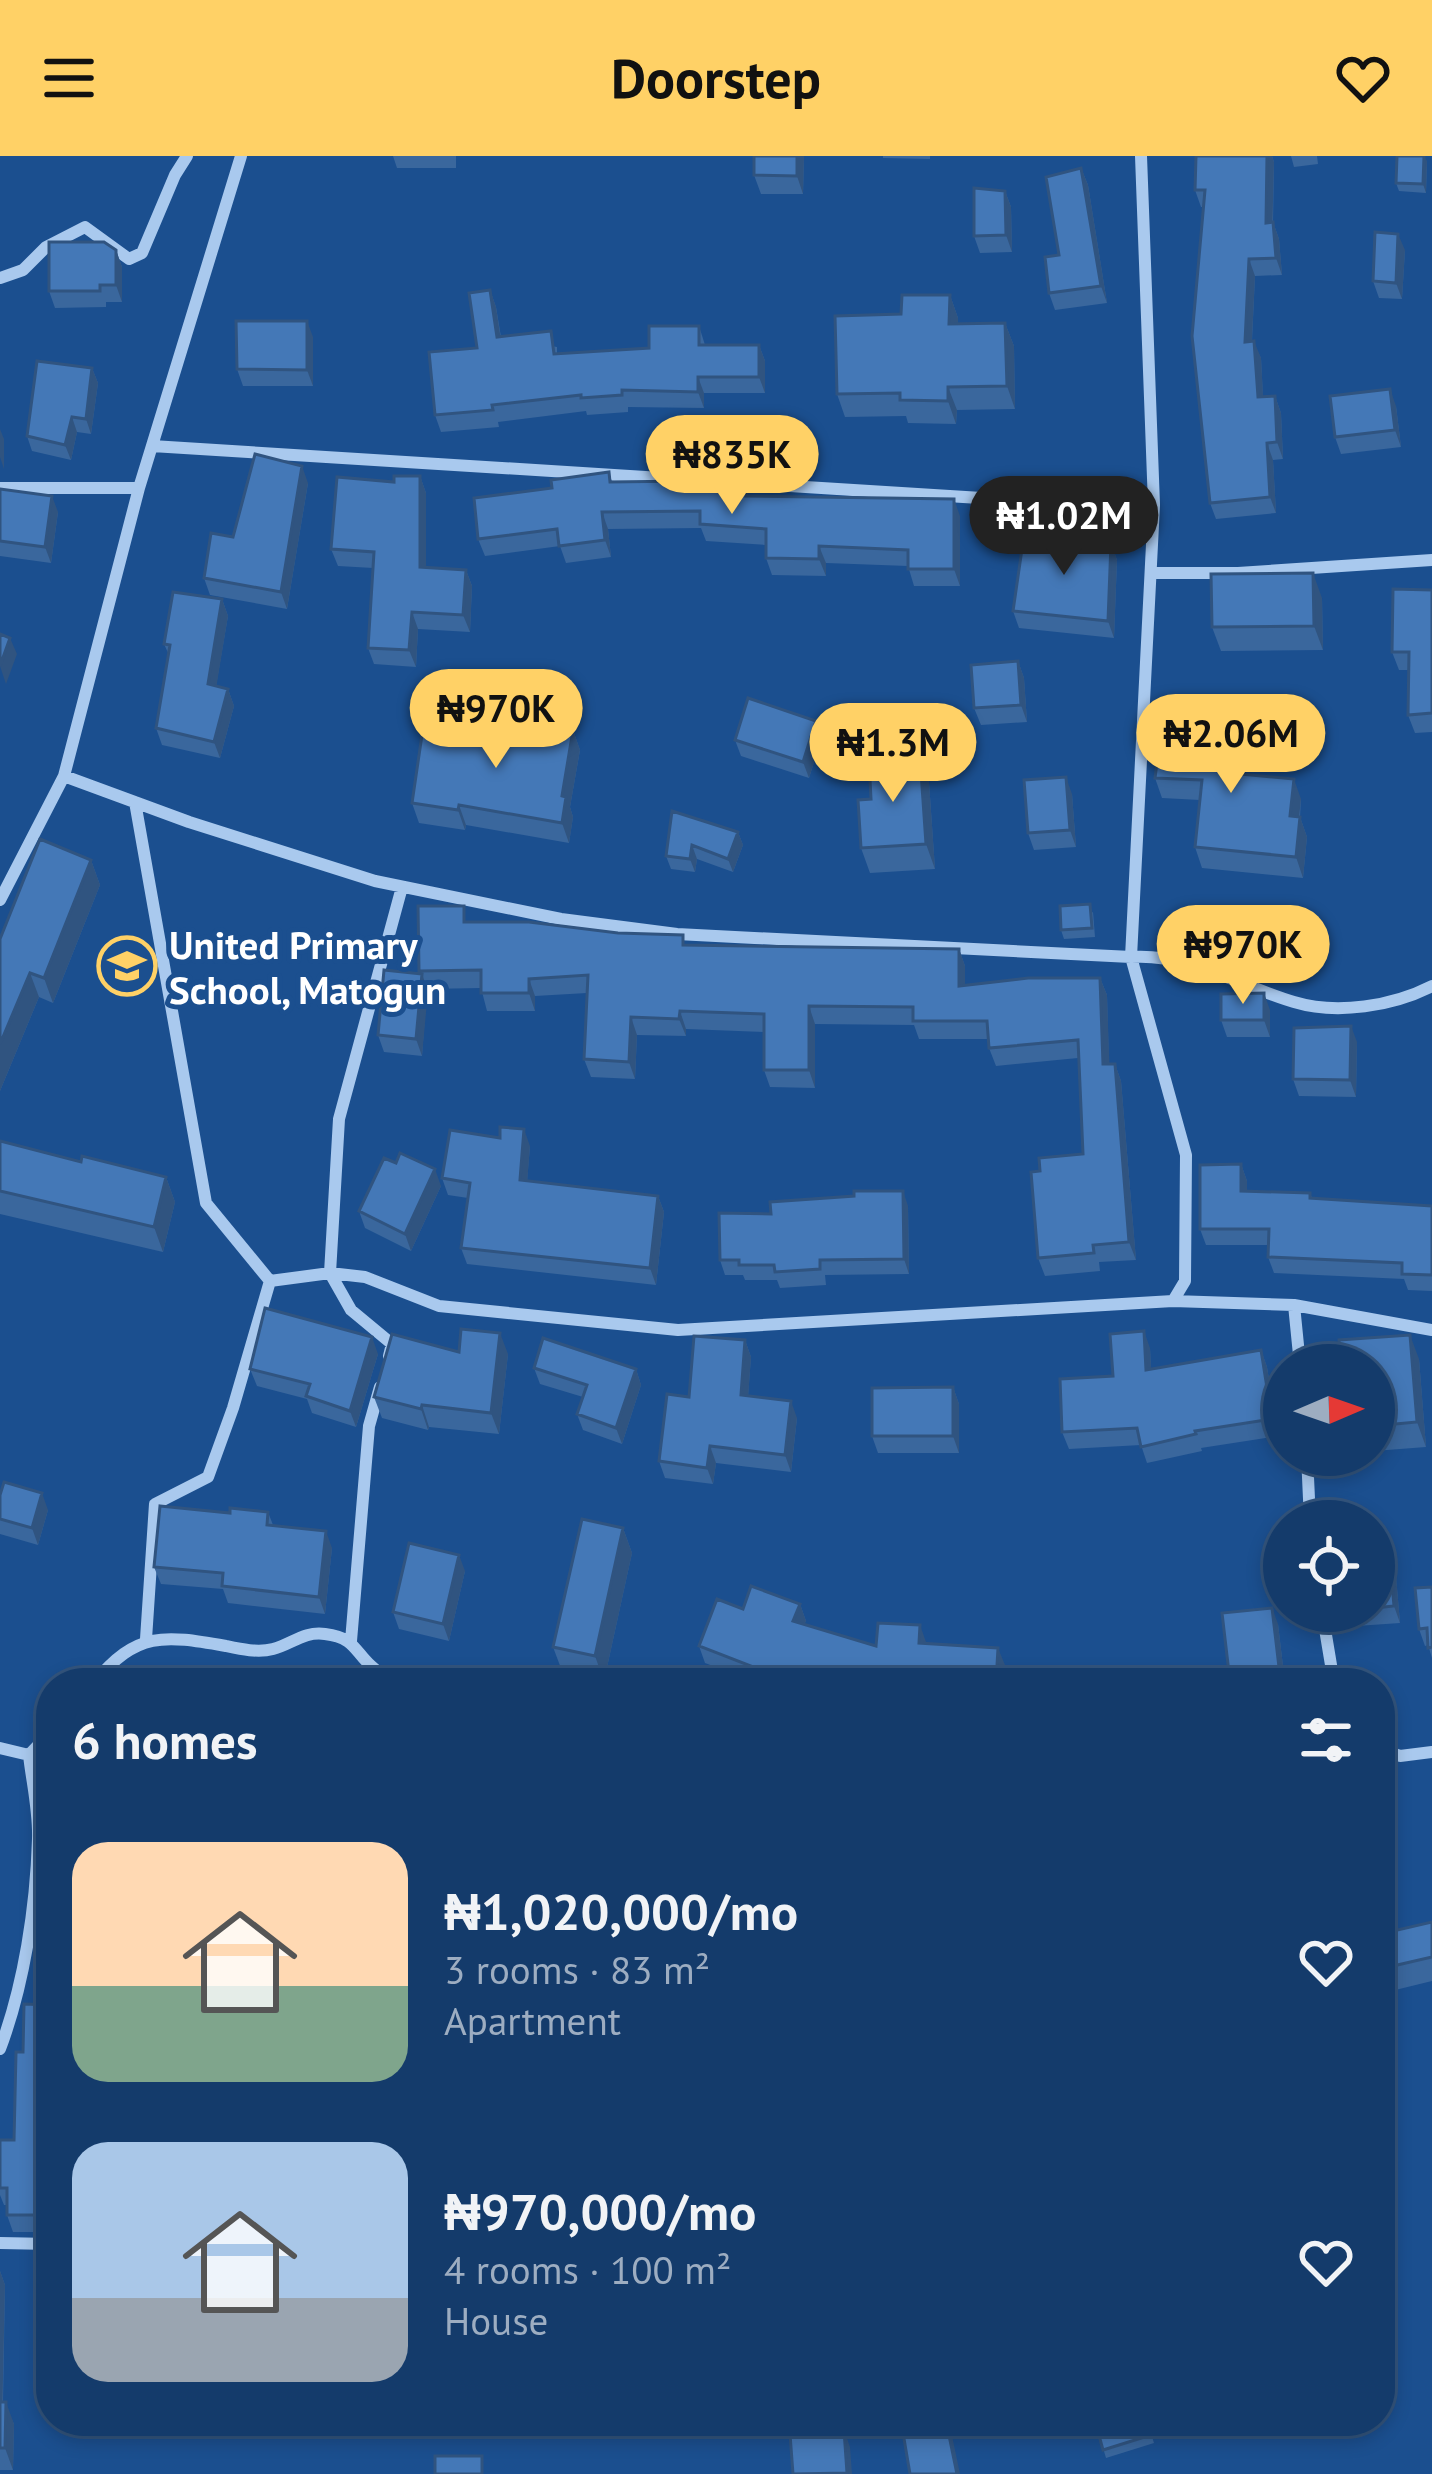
<!DOCTYPE html>
<meta charset="utf-8">
<style>
:root{--surface:#143b6b;--page:#1d4271;--text:#f1f3f6;--muted:#9dadc1;--line:#33557e;--accent:#ffd166}
body{margin:0;font-family:"PT Sans",sans-serif;background:var(--page);color:var(--text);height:100vh;display:flex;flex-direction:column;font-size:45px;white-space:nowrap}
*{box-sizing:border-box;margin:0}
p{font-size:39px;color:var(--muted)}
.icon{flex:none;width:66px;height:66px;fill:none;stroke:currentColor;stroke-width:2;stroke-linecap:round;stroke-linejoin:round}
.map{position:relative;flex:1;overflow:hidden}
.details{position:absolute;left:36px;top:1512px;width:1359px;height:768px;display:flex;flex-direction:column;background:var(--surface);border-radius:48px;box-shadow:0 6px 18px #0003,0 0 0 3px var(--line)}
.details>*{flex:none}
.needle{width:78px;rotate:88deg}
.tools{position:absolute;left:1263px;top:1188px;display:grid;gap:24px}
.tools a{display:grid;place-items:center;width:132px;height:132px;border-radius:50%;background:var(--surface);box-shadow:0 6px 18px #0003,0 0 0 3px var(--line);font-size:60px}
.price{position:absolute;translate:-50% -102px;padding:0 27px;border-radius:42px;background:var(--accent);color:#111;font-size:39px;line-height:78px;filter:drop-shadow(0 3px 6px #0008)}
.price::after{content:'';position:absolute;left:50%;top:72px;width:36px;height:27px;margin-left:-18px;background:inherit;clip-path:polygon(0 0,100% 0,50% 100%)}
.price.selected{background:#222;color:#fff}
ul{padding:0;list-style:none}
li{display:flex;align-items:center;gap:36px;height:300px;padding:0 36px}
li span{display:grid;place-items:center;flex:none;width:336px;height:240px;border-radius:36px;color:#555}
li>.icon{margin-inline-start:auto}
span .icon{width:144px;height:144px;fill:#fffc;stroke-width:1}
li b{font-size:51px}
h2{display:flex;justify-content:space-between;align-items:center;height:144px;padding:0 36px;font-size:51px}
header{display:flex;justify-content:space-between;align-items:center;height:156px;padding:0 36px;background:var(--accent);color:#111;font-size:54px;font-weight:700}
.map>svg:first-child{display:block}
.lines{fill:none;stroke-linecap:round;stroke-linejoin:round}
.street{stroke:#a9c9ee;stroke-width:12}
.wall{fill:#3a679d}
.shaded-wall{fill:#305480}
.building{fill:#4478b7;stroke:#305480;stroke-width:3}
.labels{text-anchor:middle;dominant-baseline:central;stroke-width:10;stroke-linejoin:round;paint-order:stroke}
.poi-label{font-size:39px;font-weight:bold;fill:#fff;stroke:#1b4f8f;text-anchor:start}
</style>
<header><svg class="icon" aria-label="menu" viewBox="0 0 24 24"><path d="M4 6h16M4 12h16M4 18h16"/></svg>Doorstep<svg class="icon" aria-label="heart" viewBox="0 0 24 24"><path d="M12 20l-8-8c-3-5 5-10 8-4 3-6 11-1 8 4z"/></svg></header>
<div class="map">
<svg width="1432" height="2318" viewBox="0 0 1432 2318">
<rect width="100%" height="100%" fill="#1b4f8f"/>
<g class="lines">
<path class="street" d="M1141 0 1154 349 1131 801 1186 999 1185 1125 1173 1145
M0 122 23 114 46 91 85 71 129 103 142 97 175 19 187 0
M152 290 1060 347 1154 349
M0 332H139
M1153 417H1238L1432 404
M64 620 189 666 375 725 561 763 677 778 1131 801C1190 797 1239 830 1294 846 1337 859 1393 850 1432 830
M135 646 206 1047 270 1125 330 1117 365 1121 439 1150 678 1174 1173 1145 1294 1149 1432 1174
M0 744 64 620 139 332 241 0
M1294 1149 1300 1209
M389 1200 392 1188 351 1154 330 1117 339 963 402 731
M1307 1299 1310 1365
M1322 1455 1334 1527
M146 1483 155 1348 208 1321 233 1252 270 1125
M351 1485 369 1270 380 1231
M94 1527C137 1475 163 1479 226 1490 240 1493 258 1497 273 1493 292 1488 304 1475 325 1478 358 1482 354 1498 376 1514 387 1523 407 1520 420 1527
M0 1592 29 1599
M1380 1592 1400 1600 1432 1596
M0 1893C24 1829 36 1751 38 1683 39 1655 32 1626 29 1599L51 1576
M0 2087 51 2088"/>
</g>
<path class="wall" d="M393 0H456V12H397Z
M804 0 803 38H761L754 19Z
M883 0H930V3L883 2Z
M1196 0H1272L1274 6 1273 66 1279 83 1282 119 1255 120 1252 185 1261 202 1263 241 1275 240 1281 257 1283 303 1273 304 1276 357 1216 363 1210 347 1203 51H1201L1195 34Z
M1291 0H1317L1318 8 1294 11Z
M1427 5 1426 37 1399 35 1396 27Z
M1081 12 1088 29 1107 147 1055 154 1049 137Z
M1005 35 1011 51 1012 96 980 97 974 80Z
M116 94 122 111V146H106V151L55 152 49 135Z
M1405 94 1402 143 1379 142 1373 125Z
M490 134 496 151 501 181 557 191V198L649 192 699 170 705 189H759L765 205V237H704V252L628 251V256L587 259 586 255 498 266 499 271 441 276 435 259 477 192Z
M950 139 958 162V168L1005 167 1014 190 1015 253 957 254 956 268 908 267 906 260 845 261 837 238 901 158Z
M313 181V230H243L237 213Z
M92 212 98 227 91 278 77 276 71 304 32 295 27 280Z
M1396 250 1401 291 1341 298 1335 281Z
M609 316 612 326 687 325 690 333 747 336 748 340 960 360V430H914L908 410 826 407V420L772 419 766 402V389L706 385 701 372 608 373 611 401 566 407 560 390 485 400 478 383 552 332Z
M420 320 426 337V411L466 414 472 430 470 476 418 473 416 511 374 508 368 492 373 412 338 410 331 393 394 326Z
M308 327 287 453 210 439 204 422 233 381Z
M0 333 58 356 51 407 0 400Z
M1111 387 1117 404 1114 482 1019 472 1013 455Z
M1432 434V576L1415 577 1408 559 1409 514H1399L1392 496Z
M1322 442 1323 494 1221 495 1212 471Z
M222 443 228 460 216 530 228 533 234 550 220 602 162 589 156 572 169 499 164 488Z
M1018 505 1024 522 1027 566 981 569 974 552Z
M1198 543 1206 563 1205 603 1301 643 1300 661 1307 681 1303 722 1202 712 1195 691 1200 644 1162 642 1155 622 1174 600Z
M816 565 822 581 809 622 741 600 735 584Z
M573 574 580 594 570 651 573 661 569 687 466 669 465 674 419 667 412 647 475 579H521Z
M920 601 929 626 935 713 870 717 861 692 871 643Z
M1072 638 1076 691 1034 694 1028 677Z
M672 655 738 676 743 689 733 716 697 703 695 716 671 713 666 700Z
M91 704 100 729 53 847 39 841 0 935V783Z
M1093 756 1095 781 1064 783 1061 774Z
M470 766 686 789 959 793 965 810V829L1100 822 1107 839 1109 908H1115L1121 925 1136 1104 1099 1106 1100 1115 1045 1120 1038 1102 1040 1015 1083 998 1078 902 996 910 989 892 988 883H919L914 869 815 868V932L770 931 764 914V876L686 873V880L637 879 635 923 591 921 584 903 587 837 535 840V855H487L481 832 427 833 422 900 384 896 378 879 420 818 419 815Z
M1270 854V881H1227L1221 864Z
M1357 886 1356 941 1299 940 1293 923Z
M0 985 81 1006 166 1021 175 1046 163 1096 0 1058Z
M530 990 527 1025 658 1040 664 1056 656 1129 467 1108 461 1092 468 1042 448 1039 442 1022Z
M396 1007 441 1030 411 1095 365 1072 359 1055Z
M1241 1008 1247 1025V1036L1310 1037 1312 1042 1432 1050V1135L1408 1134 1404 1123 1274 1117 1268 1101V1089H1206L1200 1073Z
M908 1050 909 1118 825 1119 826 1129 780 1132 777 1124H745L743 1119H725L720 1104 771 1058Z
M745 1184 751 1201 748 1240 797 1262 791 1316 716 1307 713 1328 665 1322 659 1305 689 1241Z
M1150 1192 1151 1213 1261 1194 1267 1211 1278 1280 1201 1292 1202 1295 1147 1307 1141 1289 1069 1293 1062 1276 1113 1220Z
M459 1196 508 1198 499 1278 429 1271 428 1274 382 1262 374 1241Z
M378 1198 356 1271 312 1257 307 1243 257 1230 250 1213Z
M1419 1203 1426 1291 1374 1295V1209Z
M534 1212 636 1213 641 1229 622 1288 583 1274 577 1258 583 1241 540 1228Z
M953 1231 959 1248V1297H878L872 1280Z
M0 1339 48 1354 38 1389 0 1378Z
M268 1356 273 1369 332 1392 325 1458 228 1447 223 1433 161 1428 154 1411 230 1357Z
M623 1372 632 1397 604 1525 562 1515 553 1491Z
M1374 1404 1396 1420 1400 1467 1342 1471 1336 1455H1374Z
M465 1415 449 1485 399 1473 393 1456Z
M1432 1431V1502L1428 1489 1425 1490 1419 1473Z
M800 1448 806 1465 804 1468 876 1490 926 1487 1005 1509 1003 1527H758L705 1507 699 1490 743 1453Z
M1278 1468 1285 1527H1232L1229 1517Z
M1432 1766V1825L1383 1837 1396 1886 1380 1890V1778Z
M51 1849V2076H13L7 2059V2049H4L0 2039V1984H14L23 1896Z
M0 2115 5 2129 3 2246 14 2268 13 2314H0Z
M901 2265H955L956 2275H951Z
M1095 2265H1147L1154 2287 1106 2302Z
M1205 2265H1252L1253 2273 1210 2278Z"/>
<path class="shaded-wall" d="M797 0H804L803 38 797 20Z
M1267 0H1272L1274 6 1272 83 1266 67Z
M1424 0 1427 5 1426 37 1423 28Z
M1081 12 1088 29 1107 147 1101 130Z
M1005 35 1011 51 1012 96 1006 79Z
M1273 66 1279 83 1282 119 1276 102Z
M1398 78 1405 94 1402 143 1396 127Z
M116 94 122 111V146L116 129Z
M1249 103 1255 120 1251 202 1245 186Z
M490 134 496 151 503 198 497 181Z
M950 139 958 162V191L949 168Z
M307 165 313 181V230L307 214Z
M1005 167 1014 190 1015 253 1007 230Z
M1254 185 1261 202 1264 258 1258 241Z
M759 189 765 205V237L759 221Z
M92 212 98 227 91 278 86 263Z
M698 221 704 237V252L698 236Z
M948 231 957 254 956 268 948 245Z
M1390 233 1396 250 1401 291 1395 274Z
M1275 240 1281 257 1283 303 1277 286Z
M72 261 77 276 71 304 65 289Z
M0 273 4 283V313L0 301Z
M1267 287 1273 304 1276 357 1270 341Z
M302 310 308 327 287 453 281 436Z
M420 320 426 337V428L420 411Z
M52 340 58 356 51 407 45 391Z
M954 343 960 360V430L954 413Z
M602 356 608 373 611 401 605 384Z
M1111 387 1117 404 1114 482 1108 465Z
M819 390 826 407V420L819 403Z
M466 414 472 430 470 476 463 459Z
M1313 417 1322 442 1323 494 1314 470Z
M222 443 228 460 214 545 208 528Z
M412 456 418 473 416 511 409 494Z
M10 482 17 498 6 528 0 510Z
M1018 505 1024 522 1027 566 1021 549Z
M228 533 234 550 220 602 214 586Z
M1198 543 1206 563 1204 622 1197 602Z
M816 565 822 581 809 622 803 606Z
M573 574 580 594 570 651 573 661 569 687 562 667V640Z
M920 601 929 626 935 713 926 688Z
M1066 621 1072 638 1076 691 1070 674Z
M1294 623 1301 643 1297 680 1290 660Z
M459 649 466 669 465 674 458 654Z
M1300 661 1307 681 1303 722 1296 701Z
M738 676 743 689 733 716 728 703Z
M692 689 697 703 695 716 690 703Z
M91 704 100 729 53 847 44 822Z
M959 793 965 810V847L959 830Z
M30 817 39 841 0 935V888Z
M422 818 428 835 422 900 416 883Z
M1100 822 1107 839 1110 926 1103 908Z
M529 823 535 840V855L529 837Z
M1264 837 1270 854V881L1264 864Z
M809 850 815 868V932L809 914Z
M680 855 686 873V880L679 863Z
M631 861 637 879 635 923 629 906Z
M1351 870 1357 886 1356 941 1350 924Z
M1115 908 1121 925 1136 1104 1129 1086Z
M524 973 530 990 526 1041 520 1024Z
M1241 1008 1247 1025V1052L1241 1035Z
M435 1013 441 1030 411 1095 405 1078Z
M166 1021 175 1046 163 1096 154 1071Z
M903 1035 908 1050 909 1118 904 1103Z
M658 1040 664 1056 656 1129 650 1112Z
M1144 1175 1150 1192 1152 1231 1146 1214Z
M500 1177 508 1198 499 1278 491 1257Z
M1410 1179 1419 1203 1426 1291 1417 1266Z
M372 1181 378 1198 356 1271 350 1255Z
M745 1184 751 1201 747 1256 741 1239Z
M1261 1194 1267 1211 1278 1280 1272 1263Z
M636 1213 641 1229 622 1288 616 1272Z
M953 1231 959 1248V1297L953 1280Z
M791 1245 797 1262 791 1316 785 1299Z
M422 1249 429 1271 428 1274 421 1253Z
M710 1290 716 1307 713 1328 707 1312Z
M42 1337 48 1354 38 1389 32 1372Z
M623 1372 632 1397 604 1525 595 1500Z
M326 1375 332 1392 325 1458 319 1441Z
M459 1399 465 1415 449 1485 443 1468Z
M1390 1403 1396 1420 1400 1467 1394 1450Z
M800 1448 806 1465 799 1481 793 1465Z
M1272 1452 1278 1468 1285 1527 1279 1511Z
M920 1469 926 1486 925 1504 919 1487Z
M998 1492 1005 1509 1003 1527H996Z
M1380 1829 1396 1886 1388 1864Z
M0 2115 5 2129 2 2268 0 2262Z
M6 2246 14 2268 13 2314 5 2292Z
M946 2265 951 2275 960 2318H957Z
M844 2274 850 2291 852 2318H847Z"/>
<path class="building" d="M754 0H797V20L754 19Z
M1196 0H1267L1266 67 1273 66 1276 102 1249 103 1245 186 1254 185 1258 241 1275 240 1277 286 1267 287 1270 341 1210 347 1192 180 1205 34H1195Z
M1397 0H1424L1423 28 1396 27Z
M1081 12 1101 130 1049 137 1045 101 1059 99 1046 21Z
M974 32 1005 35 1006 79 974 80Z
M1375 76 1398 78 1396 127 1373 125Z
M49 86H104L116 94V129H100V135H49Z
M490 134 497 181 551 175 554 198 649 192V170H699V189H759V221H698V236L622 234V239L581 242V239L492 249 493 254 435 259 429 196 477 192 469 137Z
M902 139H950L949 168 1005 167 1007 230 948 231V245L900 244V237L837 238 835 160 901 158Z
M236 165H307V214L237 213Z
M37 205 92 212 86 263 72 261 65 289 27 280Z
M1390 233 1395 274 1335 281 1330 240Z
M255 298 302 310 281 436 204 422 211 377 233 381Z
M609 316 610 326 687 325V333L747 336 746 340 954 343V413H908V394L819 390V403L766 402V373L700 368V355L602 356 605 384 559 390 557 373 478 383 474 342 552 332 551 324Z
M394 320H420V411L466 414 463 459 412 456 409 494 368 492 374 396 331 393 337 321 394 326Z
M0 333 52 340 45 391 0 385Z
M1024 379 1111 387 1108 465 1013 455Z
M1313 417 1314 470 1212 471 1211 418Z
M1393 433 1432 434V557L1408 559 1409 496H1392Z
M173 436 222 443 208 528 228 533 214 586 156 572 170 489 164 488Z
M0 478 10 482 0 510Z
M1018 505 1021 549 974 552 971 509Z
M748 542 816 565 803 606 735 584Z
M1175 542 1198 543 1197 602 1240 605 1239 618 1294 623 1290 660 1300 661 1296 701 1195 691 1202 624 1155 622 1158 599 1174 600Z
M523 565 573 574 562 640 566 641 562 667 459 649 458 654 412 647 423 572 475 579 476 572 521 579Z
M920 601 926 688 861 692 858 644 871 643 869 604Z
M1066 621 1070 674 1028 677 1024 624Z
M672 655 738 676 728 703 692 689 690 703 666 700Z
M40 683 91 704 44 822 30 817 0 888V783Z
M1090 748 1092 772 1061 774 1060 750Z
M418 750H464V766H529L618 777 683 779V789L959 793V830L1028 822H1100L1103 908H1115L1129 1086 1093 1089 1094 1097 1038 1102 1031 1016 1040 1015 1039 1002 1083 998 1078 884 989 892 987 865H913V851L809 850V914H764V858L680 855 679 863 631 861 629 906 584 903 588 819 529 823V837H481V814L419 815Z
M384 814 422 818 416 883 378 879Z
M1264 837V864H1221V838Z
M1351 870 1350 924 1293 923 1294 872Z
M500 971 524 973 520 1024 658 1040 650 1112 461 1092 470 1027 442 1022 450 974 500 982Z
M0 985 81 1006 82 1000 166 1021 154 1071 0 1035Z
M400 997 435 1013 405 1078 359 1055 384 1002 396 1007Z
M1241 1008V1035L1310 1037V1042L1432 1050V1119L1402 1118V1107L1268 1101 1269 1073H1200V1009Z
M854 1035H903L904 1103 820 1104V1113L775 1116 774 1109H739V1104H720L719 1057 771 1058 770 1046 854 1040Z
M265 1152 372 1181 350 1255 306 1240 310 1228 250 1213Z
M461 1173 500 1177 491 1257 422 1249 421 1253 374 1241 392 1178 459 1196Z
M1144 1175 1146 1214 1261 1194 1272 1263 1195 1275 1196 1278 1141 1291 1137 1272 1062 1276 1060 1223 1113 1220 1110 1178Z
M1410 1179 1417 1266 1374 1270V1209H1341L1339 1184Z
M694 1180 745 1184 741 1239 791 1245 785 1299 710 1290 707 1312 659 1305 667 1238 689 1241Z
M543 1182 636 1213 616 1272 577 1258 587 1229 534 1212Z
M953 1231V1280H872V1232Z
M4 1326 42 1337 32 1372 0 1363V1339Z
M160 1350 230 1357V1352L268 1356 267 1369 326 1375 319 1441 222 1430 223 1417 154 1411Z
M582 1363 623 1372 595 1500 553 1491Z
M409 1387 459 1399 443 1468 393 1456Z
M1390 1403 1394 1450 1374 1452V1404Z
M751 1430 800 1448 793 1465 876 1490 878 1467 920 1469 919 1487 998 1492 996 1527H795L699 1490 717 1443 743 1453Z
M1432 1431V1491L1428 1492 1427 1472 1419 1473 1415 1432Z
M1272 1452 1279 1511 1229 1517 1222 1457Z
M382 1520 411 1527H380Z
M1432 1766V1801L1380 1813V1778Z
M1380 1835 1388 1864 1380 1865Z
M24 1848 51 1849V2059H7V2032H0V1984H14L16 1896H23Z
M0 2246H6L5 2292H0Z
M901 2265H946L957 2318H910Z
M1095 2265H1147L1151 2279 1103 2294Z
M844 2274 847 2317 793 2318 790 2278Z
M435 2300H482V2318H435Z"/>
<defs>
<g id="school-ring" transform="scale(3)"><circle r="9.5" fill="#1b4f8f" stroke="#ffd166" stroke-width="1.5"/><path d="M0-5L7-2L0 1L-7-2ZM-4 1L0 2.5L4 1V4Q0 6-4 4Z" fill="#ffd166"/></g>
</defs>
<g fill-rule="evenodd">
<use href="#school-ring" x="127" y="810"/>
</g>
<g class="labels">
<g class="poi-label">
<text x="169" y="788">United Primary<tspan x="169" dy="45">School, Matogun</tspan></text>
</g>
</g>
</svg>
<div class="tools">
<a><svg class="needle" viewBox="-14 -14 28 28"><path d="M0-13l5 13h-10z" fill="#e53935"/><path d="M0 13l5-13h-10z" fill="#9dadc1"/></svg></a>
<a><svg class="icon" aria-label="locate" viewBox="0 0 24 24"><circle cx="12" cy="12" r="6"/><path d="M12 2v4M12 18v4M2 12h4M18 12h4"/></svg></a>
</div>
<b class="price" style="left:732px;top:361px">₦835K</b>
<b class="price selected" style="left:1064px;top:422px">₦1.02M</b>
<b class="price" style="left:496px;top:615px">₦970K</b>
<b class="price" style="left:1231px;top:640px">₦2.06M</b>
<b class="price" style="left:893px;top:649px">₦1.3M</b>
<b class="price" style="left:1243px;top:851px">₦970K</b>
<section class="details">
<h2>6 homes<svg class="icon" aria-label="filters" viewBox="0 0 24 24"><path d="M4 7h16M4 17h16"/><circle cx="9" cy="7" r="2"/><circle cx="15" cy="17" r="2"/></svg></h2>
<ul>
<li><span style="background:linear-gradient(#ffd9b3 60%,#7fa58c 0)"><svg class="icon" aria-label="home" viewBox="0 0 24 24"><path d="M3 11l9-7 9 7M6 9v11h12V9"/></svg></span><div><b>₦1,020,000/mo</b><p>3 rooms · 83 m²</p><p>Apartment</p></div><svg class="icon" aria-label="heart" viewBox="0 0 24 24"><path d="M12 20l-8-8c-3-5 5-10 8-4 3-6 11-1 8 4z"/></svg></li>
<li><span style="background:linear-gradient(#a9c7e8 65%,#9aa5b1 0)"><svg class="icon" aria-label="home" viewBox="0 0 24 24"><path d="M3 11l9-7 9 7M6 9v11h12V9"/></svg></span><div><b>₦970,000/mo</b><p>4 rooms · 100 m²</p><p>House</p></div><svg class="icon" aria-label="heart" viewBox="0 0 24 24"><path d="M12 20l-8-8c-3-5 5-10 8-4 3-6 11-1 8 4z"/></svg></li>
</ul>
</section>
</div>
